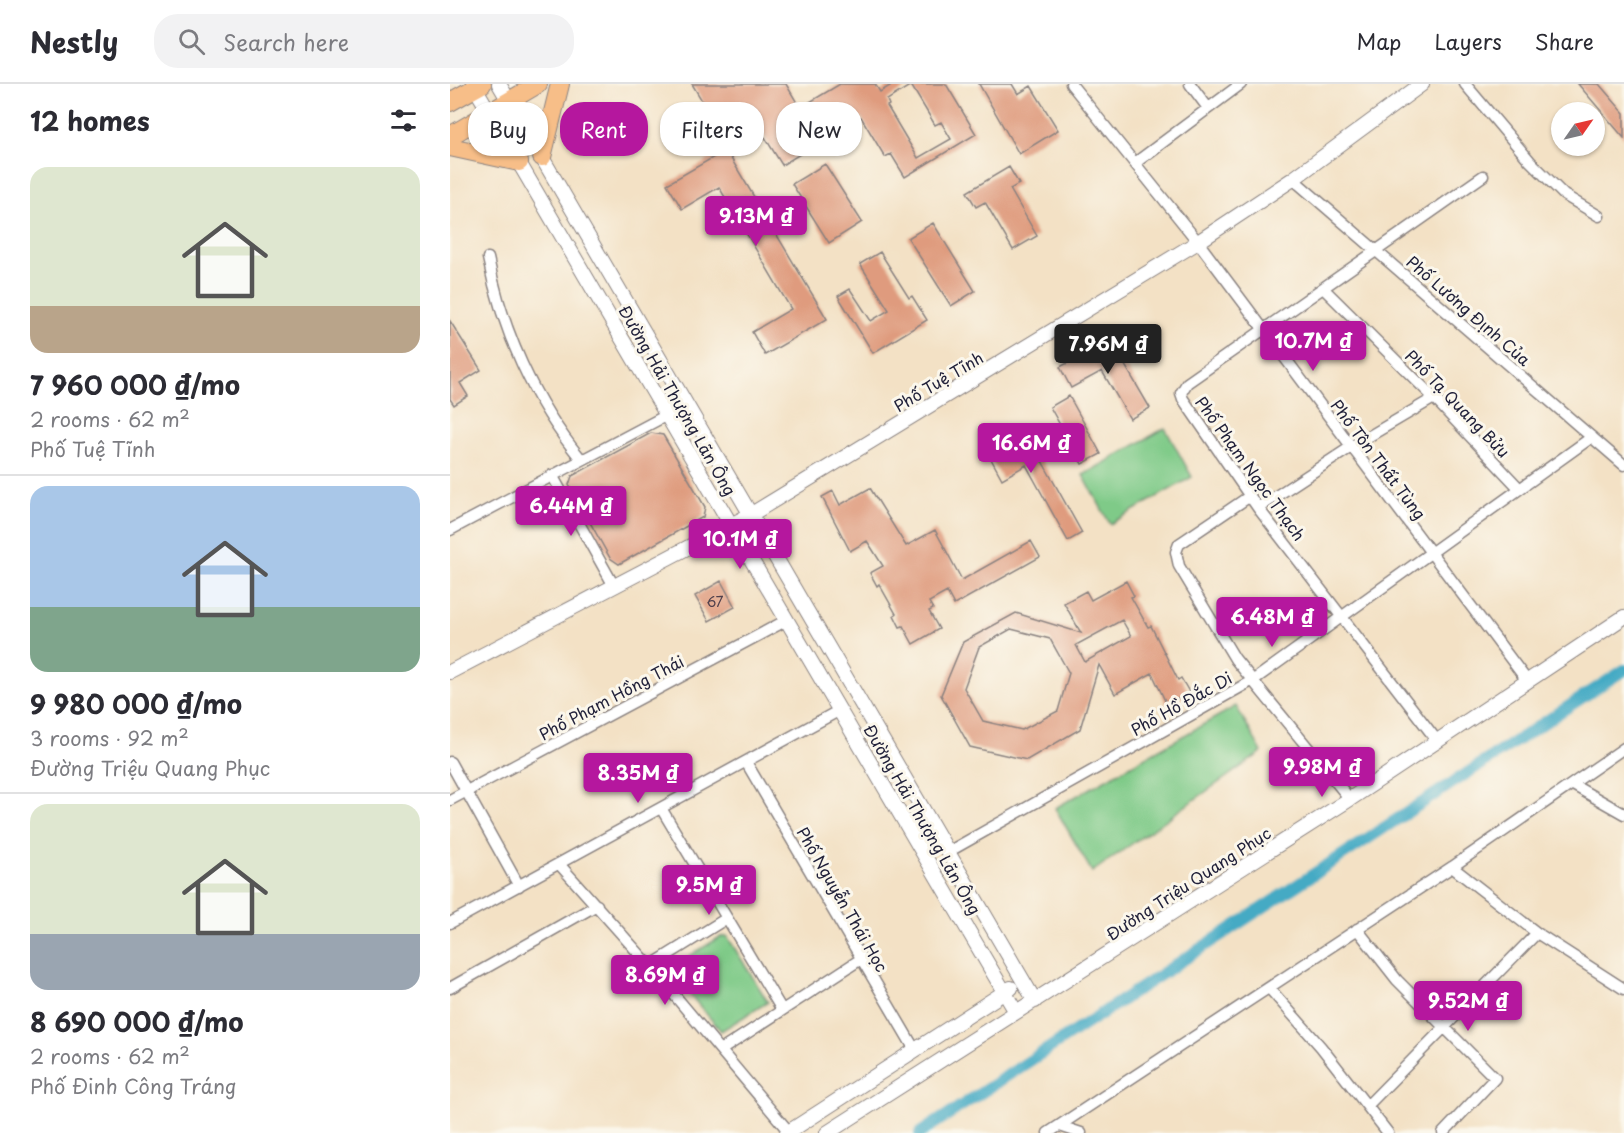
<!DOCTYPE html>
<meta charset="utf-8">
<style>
:root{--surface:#fff;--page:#f2f2f3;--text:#2b2b33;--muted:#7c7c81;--line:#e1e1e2;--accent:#b5179e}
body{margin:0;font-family:"Playpen Sans",sans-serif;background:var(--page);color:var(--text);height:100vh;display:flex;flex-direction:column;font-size:22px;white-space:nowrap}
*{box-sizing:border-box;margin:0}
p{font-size:20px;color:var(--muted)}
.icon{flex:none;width:33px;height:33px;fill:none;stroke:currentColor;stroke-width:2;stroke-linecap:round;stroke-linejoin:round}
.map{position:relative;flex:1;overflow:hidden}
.drawer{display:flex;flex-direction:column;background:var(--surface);width:450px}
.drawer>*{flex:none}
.top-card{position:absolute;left:18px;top:18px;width:570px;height:54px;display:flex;gap:12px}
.needle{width:39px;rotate:56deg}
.buttons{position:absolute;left:1101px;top:18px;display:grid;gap:12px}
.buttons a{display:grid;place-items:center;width:54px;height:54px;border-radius:50%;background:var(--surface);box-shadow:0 2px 4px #0004;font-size:30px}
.price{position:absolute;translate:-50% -51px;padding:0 14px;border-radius:6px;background:var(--accent);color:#fff;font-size:20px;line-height:39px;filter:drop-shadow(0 2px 3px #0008)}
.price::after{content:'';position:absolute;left:50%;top:36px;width:18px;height:14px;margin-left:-9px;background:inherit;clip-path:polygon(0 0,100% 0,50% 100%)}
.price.selected{background:#222;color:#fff}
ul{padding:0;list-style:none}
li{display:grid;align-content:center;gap:12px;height:318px;padding:0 30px}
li+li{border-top:2px solid var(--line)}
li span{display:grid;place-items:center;height:186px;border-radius:18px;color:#555}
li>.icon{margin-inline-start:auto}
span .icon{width:108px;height:108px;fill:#fffc;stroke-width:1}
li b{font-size:26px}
h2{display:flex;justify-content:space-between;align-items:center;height:72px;padding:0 30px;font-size:26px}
.chip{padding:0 21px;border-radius:24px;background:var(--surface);box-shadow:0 2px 4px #0004;font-size:21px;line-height:54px}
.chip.selected{background:var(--accent);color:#fff}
header{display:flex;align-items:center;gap:36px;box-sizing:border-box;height:84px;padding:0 30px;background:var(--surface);border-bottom:2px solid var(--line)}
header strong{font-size:28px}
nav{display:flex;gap:33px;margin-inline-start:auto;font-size:21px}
.search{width:420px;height:54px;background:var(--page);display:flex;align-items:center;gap:15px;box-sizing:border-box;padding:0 21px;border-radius:24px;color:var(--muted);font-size:22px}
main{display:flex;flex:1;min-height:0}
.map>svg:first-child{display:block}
.green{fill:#7fca88;stroke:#507662;stroke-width:1.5}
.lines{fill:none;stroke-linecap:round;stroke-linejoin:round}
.canal{stroke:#44aac4;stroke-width:12}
.building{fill:#df9b7e;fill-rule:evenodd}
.minor-casing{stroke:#8a8280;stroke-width:13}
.tertiary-casing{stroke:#8a8280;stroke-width:16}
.trunk-casing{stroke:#8a8280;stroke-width:20}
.minor{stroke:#fff;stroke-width:10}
.tertiary{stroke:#fff;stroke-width:14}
.trunk{stroke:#f7be88;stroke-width:18}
.labels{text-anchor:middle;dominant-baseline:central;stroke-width:6;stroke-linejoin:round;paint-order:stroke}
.number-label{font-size:14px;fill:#51404c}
.street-label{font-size:16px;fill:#22223b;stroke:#fbf7ec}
</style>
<header>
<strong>Nestly</strong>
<div class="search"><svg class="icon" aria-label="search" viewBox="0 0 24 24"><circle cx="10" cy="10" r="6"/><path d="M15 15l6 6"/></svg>Search here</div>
<nav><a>Map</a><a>Layers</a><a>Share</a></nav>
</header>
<main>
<section class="drawer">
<h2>12 homes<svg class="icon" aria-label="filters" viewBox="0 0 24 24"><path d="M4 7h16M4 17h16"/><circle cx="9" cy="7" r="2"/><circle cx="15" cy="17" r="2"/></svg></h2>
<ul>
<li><span style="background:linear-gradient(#dfe7d0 75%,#b9a48a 0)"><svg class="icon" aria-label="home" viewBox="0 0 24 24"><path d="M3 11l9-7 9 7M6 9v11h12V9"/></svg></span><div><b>7 960 000 ₫/mo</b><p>2 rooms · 62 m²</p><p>Phố Tuệ Tĩnh</p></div></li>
<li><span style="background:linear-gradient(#a9c7e8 65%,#7fa58c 0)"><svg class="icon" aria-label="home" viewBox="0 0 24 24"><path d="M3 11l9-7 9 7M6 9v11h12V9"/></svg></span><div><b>9 980 000 ₫/mo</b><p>3 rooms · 92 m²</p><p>Đường Triệu Quang Phục</p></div></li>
<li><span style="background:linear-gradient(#dfe7d0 70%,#9aa5b1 0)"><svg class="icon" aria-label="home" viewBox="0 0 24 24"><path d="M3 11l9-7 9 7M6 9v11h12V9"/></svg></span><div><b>8 690 000 ₫/mo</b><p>2 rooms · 62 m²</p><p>Phố Đinh Công Tráng</p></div></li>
</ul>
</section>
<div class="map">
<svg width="1174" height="1049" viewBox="0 0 1174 1049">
<rect width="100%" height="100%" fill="#fbf7ec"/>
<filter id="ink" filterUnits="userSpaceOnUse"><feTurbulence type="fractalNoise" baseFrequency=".0167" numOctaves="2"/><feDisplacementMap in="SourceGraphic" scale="12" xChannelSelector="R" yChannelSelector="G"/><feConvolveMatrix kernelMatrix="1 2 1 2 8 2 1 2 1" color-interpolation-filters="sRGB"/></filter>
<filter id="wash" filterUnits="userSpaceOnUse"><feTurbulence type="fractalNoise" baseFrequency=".008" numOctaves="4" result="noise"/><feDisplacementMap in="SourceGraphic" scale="24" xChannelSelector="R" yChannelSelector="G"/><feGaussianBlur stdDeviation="1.35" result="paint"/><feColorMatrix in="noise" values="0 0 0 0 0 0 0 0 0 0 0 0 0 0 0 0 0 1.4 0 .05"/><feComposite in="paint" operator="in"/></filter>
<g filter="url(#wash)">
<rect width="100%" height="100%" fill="#f3e1c5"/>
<path class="green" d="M715 344 742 393 660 440 633 391Z
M786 622 812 668 642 788 605 724Z
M277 852 318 918 271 947 224 892V885L228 879 270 853Z"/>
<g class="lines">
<path class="canal" d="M470 1049 1174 586"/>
</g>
<g id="blocks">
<path class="building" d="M242 0H336L350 24 390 0H425L430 8 443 0H496L526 50 455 93 441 70 435 73 411 33 332 81 303 34 299 37 297 35 272 50ZM461 1 485 41 491 38 501 55 468 74 437 22 439 21 437 16Z
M529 0H562L568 10 581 2 608 46 569 70Z
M1128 0H1149L1174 29V54Z
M276 66 377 235 315 271 302 248 341 225 269 103 232 125 217 100Z
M375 80 412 138 379 159 342 100Z
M559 83 569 100 560 105 587 152 563 166 535 118 526 123 517 108Z
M483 139 525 207 501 222 458 154Z
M430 168 459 214 462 212 477 236 423 269 388 212 400 205 421 237 439 226 410 180Z
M0 237 31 286 10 299 18 312 4 321 0 315Z
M665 253 676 273 672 276 700 324 680 335 652 287 621 304 610 283Z
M619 312 651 370 632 380 600 323Z
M572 341 632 449 618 457 576 381 552 395 534 362Z
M201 349 213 351 255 423 253 433 169 480 160 474 119 401 122 392Z
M420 404 456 462 485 446 512 496 581 457 590 473 504 521 497 508 479 518 483 525 479 527 489 545 463 560 453 542 450 543 444 531 446 530 429 500 427 502 420 489 433 482 421 463 417 457 400 467 372 413 383 407 390 421Z
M271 497 285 523 259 537 245 512Z
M676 497 684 512 681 513 698 543 701 542 728 596 731 594 739 608 717 621 702 589 665 610 649 581 630 645 577 676 520 663 491 611 513 558 566 529 631 549 614 519 636 507 641 516ZM672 536 681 552 635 578 626 561ZM561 545 600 555 619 589 608 627 572 646 533 637 514 604 529 563Z"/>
</g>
</g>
<g filter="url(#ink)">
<use href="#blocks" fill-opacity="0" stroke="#8a8280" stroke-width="1.5"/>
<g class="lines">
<g class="minor-casing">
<path id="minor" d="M621 0 748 158 1078 598
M740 0 758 24
M1015 0 1080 77 1114 111 1149 132
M685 79 791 0
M843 95 1174 381
M38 174C52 246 84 318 131 375
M873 204 984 314 1069 404
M102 391 164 502
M800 412 729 460 726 468 729 482 785 575 900 715
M808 424 901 363 984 314
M0 446 217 331
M988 658 808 424 733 315 731 309 737 299 1033 92
M0 678 69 802
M296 678 465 966
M1123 701 1174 730
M0 716 337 536
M211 724 332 926
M498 768 805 595 1142 353
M109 780 200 882 340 1049
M1002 783 1087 849 1174 905
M0 839 390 626
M907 845 947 896 1045 994 993 1049
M200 882 277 834
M0 904 147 821
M819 904 871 963 917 1022
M271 966 411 875
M610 1042 631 1049
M598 1049 1002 783 1174 664
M938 1049 917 1022 1087 849"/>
</g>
<g class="tertiary-casing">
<path id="tertiary" d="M23 0 566 928
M49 0 585 917
M0 588 300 431 748 158 843 95 972 0
M337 1049 561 904
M377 1049 900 715 1174 533"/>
</g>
<g class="trunk-casing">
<path id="trunk" d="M0 18 32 0
M0 52 88 0
M0 63 69 78
M92 73 110 0"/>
</g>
<use href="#minor" class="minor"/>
<use href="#tertiary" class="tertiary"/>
<use href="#trunk" class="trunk"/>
</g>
</g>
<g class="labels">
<g class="number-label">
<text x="265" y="517">67</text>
</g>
<g class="street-label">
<text transform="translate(1019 226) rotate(41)">Phố Lương Định Của</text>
<text transform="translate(488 297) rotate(-31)">Phố Tuệ Tĩnh</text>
<text transform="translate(228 316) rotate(60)">Đường Hải Thượng Lãn Ông</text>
<text transform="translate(1008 319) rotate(46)">Phố Tạ Quang Bửu</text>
<text transform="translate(929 375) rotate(53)">Phố Tôn Thất Tùng</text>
<text transform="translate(801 384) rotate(54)">Phố Phạm Ngọc Thạch</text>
<text transform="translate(161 613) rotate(-28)">Phố Phạm Hồng Thái</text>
<text transform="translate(731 619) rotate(-29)">Phố Hồ Đắc Di</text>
<text transform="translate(473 735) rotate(60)">Đường Hải Thượng Lãn Ông</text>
<text transform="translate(738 799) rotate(-33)">Đường Triệu Quang Phục</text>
<text transform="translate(393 815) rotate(60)">Phố Nguyễn Thái Học</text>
</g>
</g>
</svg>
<div class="buttons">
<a><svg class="needle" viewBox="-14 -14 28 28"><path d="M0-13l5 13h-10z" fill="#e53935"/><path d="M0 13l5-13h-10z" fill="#7c7c81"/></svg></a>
</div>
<b class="price" style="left:306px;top:163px">9.13M ₫</b>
<b class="price" style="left:863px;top:288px">10.7M ₫</b>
<b class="price selected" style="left:658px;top:291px">7.96M ₫</b>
<b class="price" style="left:581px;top:390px">16.6M ₫</b>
<b class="price" style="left:121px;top:453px">6.44M ₫</b>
<b class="price" style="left:290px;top:486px">10.1M ₫</b>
<b class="price" style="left:822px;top:564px">6.48M ₫</b>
<b class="price" style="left:872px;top:714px">9.98M ₫</b>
<b class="price" style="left:188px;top:720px">8.35M ₫</b>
<b class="price" style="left:259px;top:832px">9.5M ₫</b>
<b class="price" style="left:215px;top:922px">8.69M ₫</b>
<b class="price" style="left:1018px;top:948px">9.52M ₫</b>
<div class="top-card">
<a class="chip">Buy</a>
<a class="chip selected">Rent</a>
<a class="chip">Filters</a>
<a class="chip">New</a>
</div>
</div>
</main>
